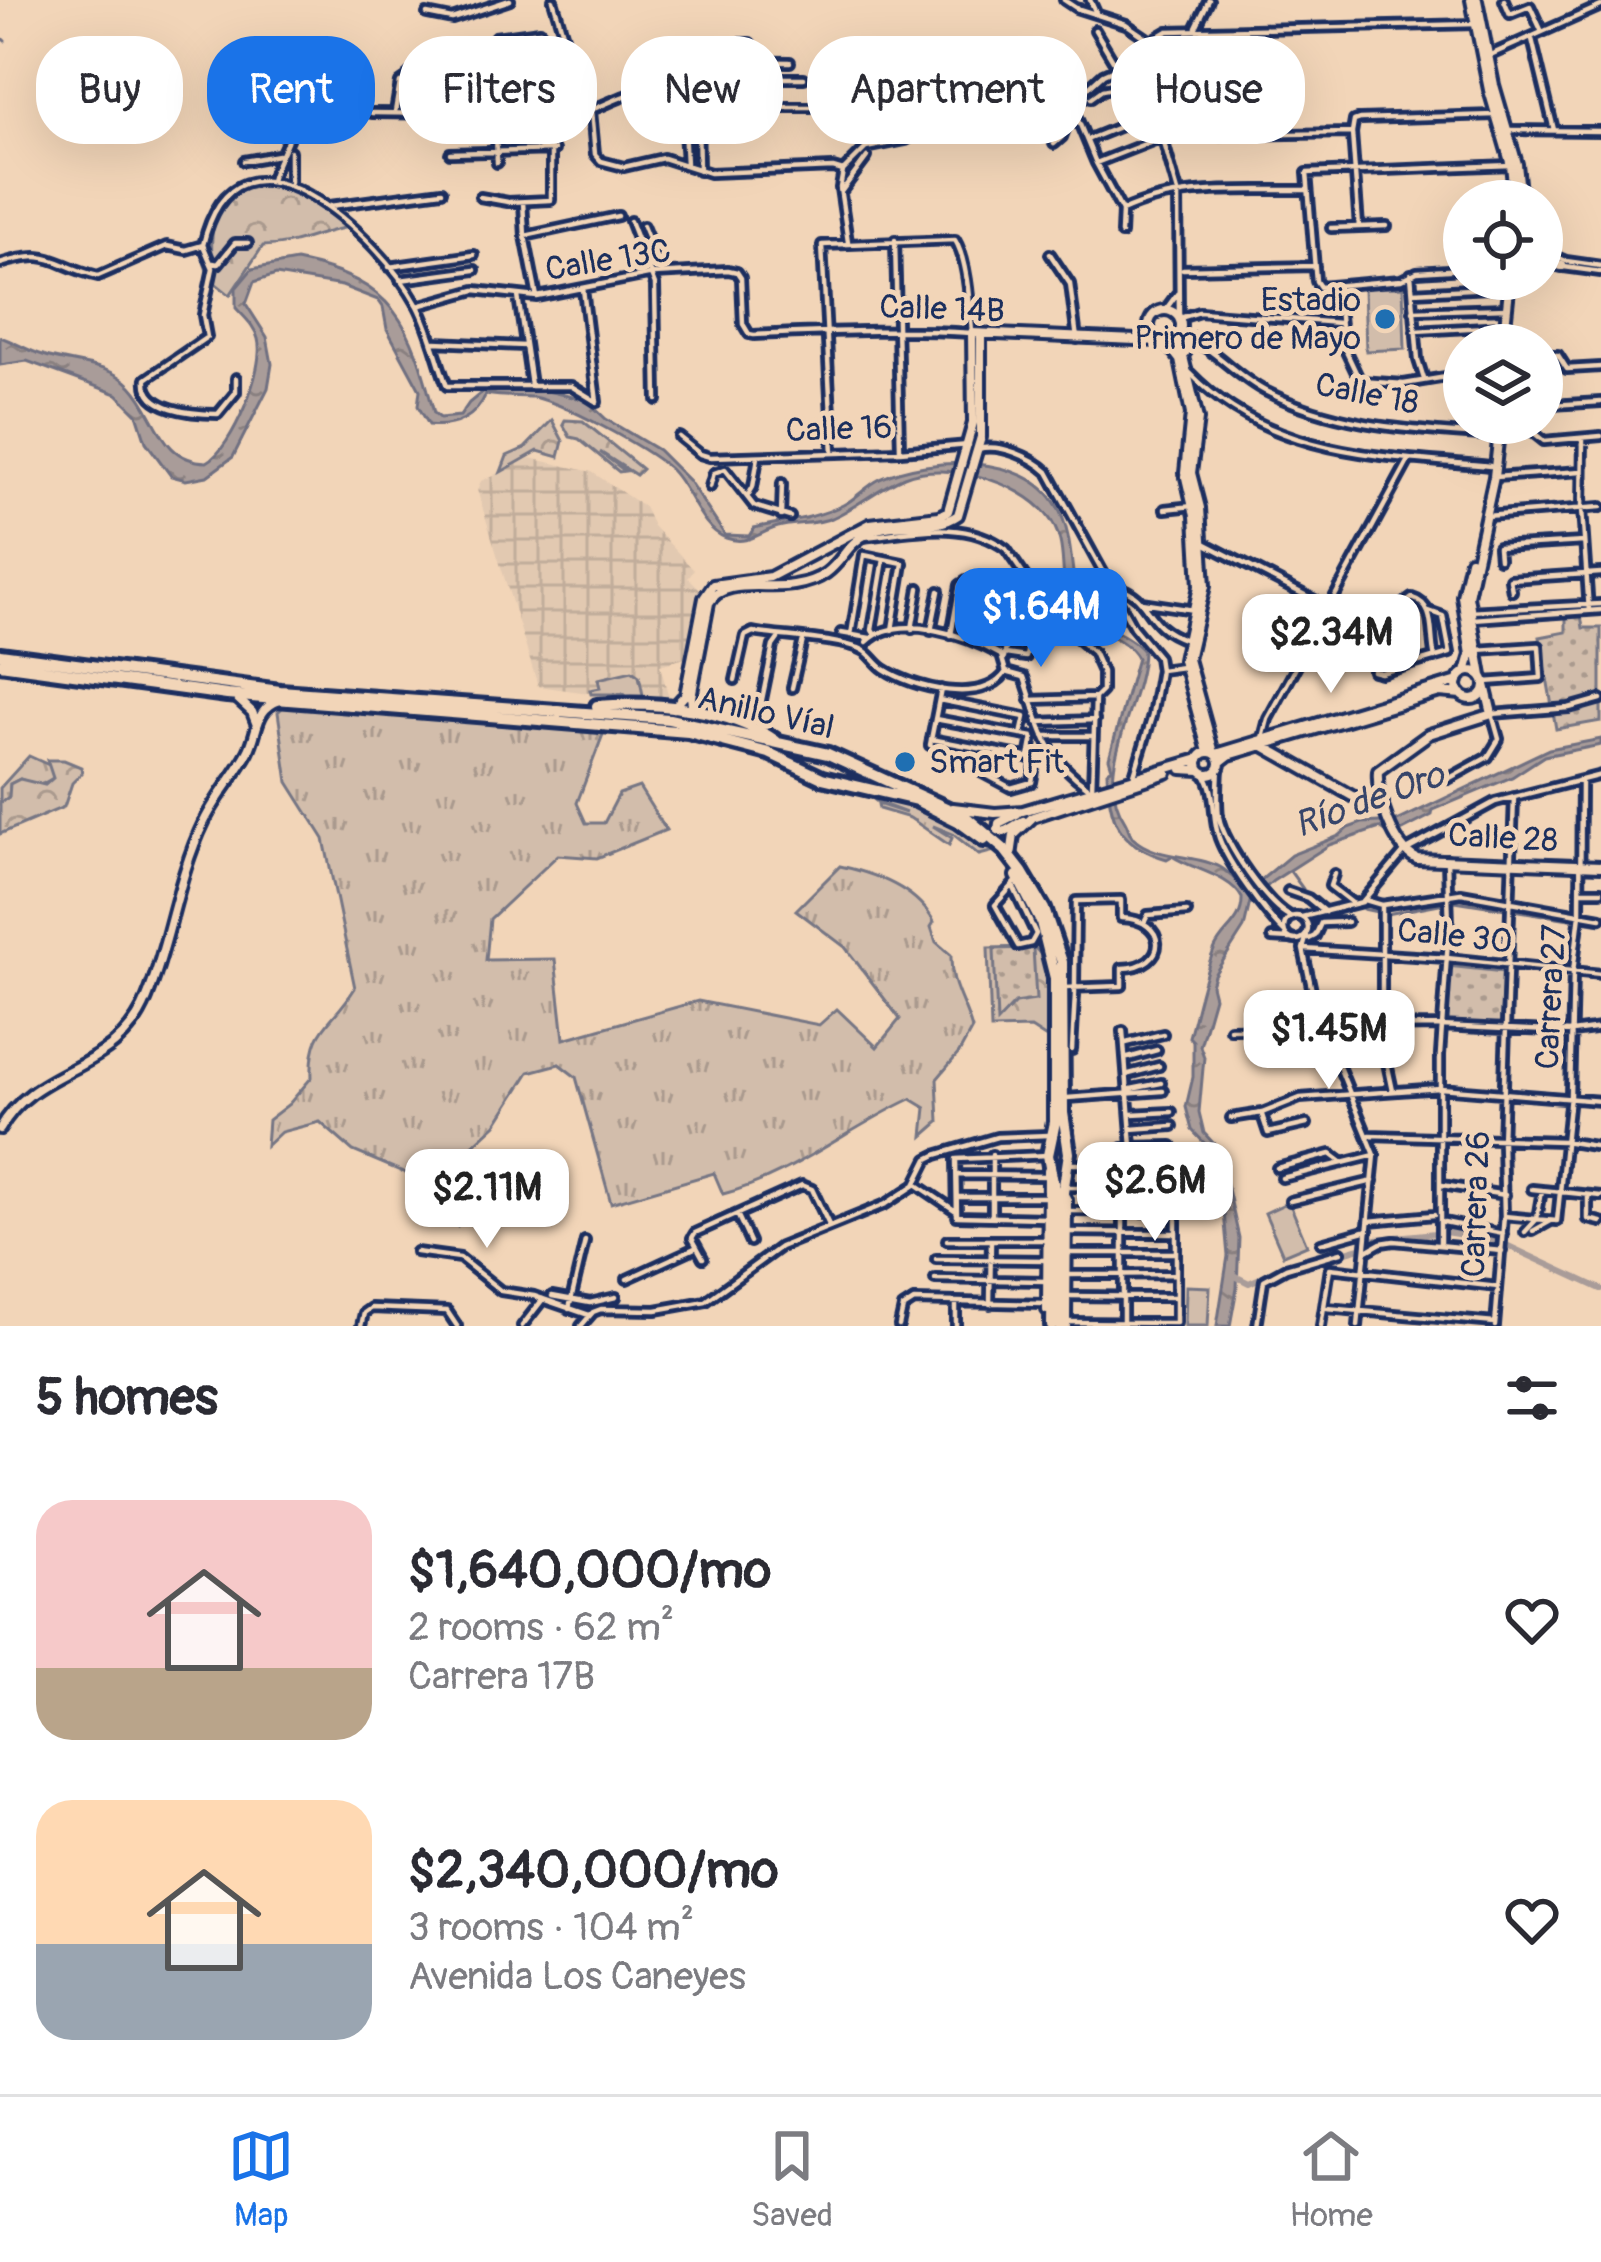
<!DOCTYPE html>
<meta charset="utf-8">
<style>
:root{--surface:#fff;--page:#f2f2f3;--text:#2b2b33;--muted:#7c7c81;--line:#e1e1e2;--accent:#1a73e8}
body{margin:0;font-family:Pangolin,sans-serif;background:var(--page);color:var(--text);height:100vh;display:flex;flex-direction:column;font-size:45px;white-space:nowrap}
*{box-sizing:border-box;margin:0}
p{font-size:39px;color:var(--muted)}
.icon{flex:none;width:66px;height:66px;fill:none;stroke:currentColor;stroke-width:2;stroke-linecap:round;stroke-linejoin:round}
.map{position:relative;height:1326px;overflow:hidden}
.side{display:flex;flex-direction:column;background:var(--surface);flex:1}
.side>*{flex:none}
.banner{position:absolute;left:36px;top:36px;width:1530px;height:108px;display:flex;gap:24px}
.controls{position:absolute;left:1443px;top:180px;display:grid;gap:24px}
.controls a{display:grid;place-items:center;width:120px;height:120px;border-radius:50%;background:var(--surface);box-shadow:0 12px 48px #0002;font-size:60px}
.price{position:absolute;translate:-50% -102px;padding:0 27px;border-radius:24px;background:#fff;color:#222;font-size:39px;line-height:78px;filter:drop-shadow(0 3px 6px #0008)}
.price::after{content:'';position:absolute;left:50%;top:72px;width:36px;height:27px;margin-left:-18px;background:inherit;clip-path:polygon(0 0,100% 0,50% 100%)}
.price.selected{background:var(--accent);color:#fff}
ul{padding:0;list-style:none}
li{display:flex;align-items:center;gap:36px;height:300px;padding:0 36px}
li span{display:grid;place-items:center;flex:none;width:336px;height:240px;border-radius:36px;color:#555}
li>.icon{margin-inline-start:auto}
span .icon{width:144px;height:144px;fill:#fffc;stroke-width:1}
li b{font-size:51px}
h2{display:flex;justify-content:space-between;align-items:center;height:144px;padding:0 36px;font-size:51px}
.chip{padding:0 42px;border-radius:48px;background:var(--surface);box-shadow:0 12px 48px #0002;font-size:42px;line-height:108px}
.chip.selected{background:var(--accent);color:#fff}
.dock{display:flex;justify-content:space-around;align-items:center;height:168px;border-top:3px solid var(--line);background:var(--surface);font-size:33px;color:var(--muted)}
.dock a{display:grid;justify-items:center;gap:6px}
.dock .selected{color:var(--accent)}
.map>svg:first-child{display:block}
.industrial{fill:url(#industrial-grid)}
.grass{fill:url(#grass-tufts);stroke:#767684;stroke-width:3}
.forest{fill:url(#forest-crowns);stroke:#767684;stroke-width:3}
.park{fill:url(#park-dots);stroke:#767684;stroke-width:3}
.pitch{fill:#d2bdab;stroke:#767684;stroke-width:3}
.water{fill:url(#water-ripples);stroke:#707081;stroke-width:3}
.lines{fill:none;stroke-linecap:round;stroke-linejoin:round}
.stream{stroke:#707081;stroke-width:3}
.canal{stroke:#a99c99;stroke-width:6}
.street-casing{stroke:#1b2f5e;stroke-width:14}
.secondary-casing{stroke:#1b2f5e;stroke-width:16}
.highway-casing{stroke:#1b2f5e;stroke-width:20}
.street{stroke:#f2d5b8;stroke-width:4.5}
.secondary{stroke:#f2d5b8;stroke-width:8}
.highway{stroke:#f2d5b8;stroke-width:10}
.poi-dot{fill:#1f6fb2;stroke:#f2d5b8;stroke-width:4.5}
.labels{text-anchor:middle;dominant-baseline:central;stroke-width:10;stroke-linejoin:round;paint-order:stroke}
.street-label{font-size:33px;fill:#1b2f5e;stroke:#f2d5b8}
.poi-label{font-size:33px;fill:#1b2f5e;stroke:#f2d5b8;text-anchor:end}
.water-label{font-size:36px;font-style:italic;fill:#37456a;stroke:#f2d5b8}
</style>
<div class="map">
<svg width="1601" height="1326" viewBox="0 0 1601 1326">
<defs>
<pattern id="industrial-grid" width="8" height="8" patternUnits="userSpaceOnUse" patternTransform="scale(3)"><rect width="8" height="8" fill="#e2c9b1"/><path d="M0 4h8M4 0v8" fill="none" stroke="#c1ad9b"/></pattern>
<pattern id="grass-tufts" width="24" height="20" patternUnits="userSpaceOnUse" patternTransform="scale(3)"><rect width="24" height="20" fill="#d2bdab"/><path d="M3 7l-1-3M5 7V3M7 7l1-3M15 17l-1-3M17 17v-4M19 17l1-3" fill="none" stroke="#aa9a8e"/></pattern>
<pattern id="forest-crowns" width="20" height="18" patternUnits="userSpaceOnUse" patternTransform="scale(3)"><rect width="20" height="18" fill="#d2bdab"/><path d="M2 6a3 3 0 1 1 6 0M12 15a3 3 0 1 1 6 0" fill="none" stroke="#aa9a8e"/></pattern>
<pattern id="park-dots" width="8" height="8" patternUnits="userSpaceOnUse" patternTransform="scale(3)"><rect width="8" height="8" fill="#d2bdab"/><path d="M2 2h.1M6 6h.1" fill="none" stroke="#aa9a8e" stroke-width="1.8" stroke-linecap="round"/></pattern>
<pattern id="water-ripples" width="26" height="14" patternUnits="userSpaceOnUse" patternTransform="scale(3)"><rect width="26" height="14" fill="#a99c99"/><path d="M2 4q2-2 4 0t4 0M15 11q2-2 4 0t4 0" fill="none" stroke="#898080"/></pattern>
</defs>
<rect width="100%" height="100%" fill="#f2d5b8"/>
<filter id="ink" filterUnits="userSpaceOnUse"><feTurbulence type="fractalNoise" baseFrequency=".00833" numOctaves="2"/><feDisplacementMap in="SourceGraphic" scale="24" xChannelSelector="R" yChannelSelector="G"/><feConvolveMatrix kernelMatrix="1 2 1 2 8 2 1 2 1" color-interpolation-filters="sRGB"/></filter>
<g filter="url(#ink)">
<path class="industrial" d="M530 458 592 472 644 507 653 526 694 570 688 577 701 590 689 657 660 665 671 705 639 703 630 692 596 694 538 686 477 490 481 481Z"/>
<path class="grass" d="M632 671 639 676 643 695 638 702 633 703 624 694H591L590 690 600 688 598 679Z
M284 706 605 729 577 803 586 823H604L619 794 639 787 666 830 597 858 558 855 490 919 486 960 555 959 564 1039 698 1001 819 1025 837 1009 877 1047 900 1019 845 947 796 910 840 866C877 874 917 889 934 922L931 927 936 942 951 955C950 985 964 1001 972 1029L959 1053 937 1079 939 1122 923 1136 926 1108 911 1099C846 1129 792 1176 723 1194L714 1173 611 1203 576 1077 559 1064 529 1072 496 1124 467 1151 457 1226 408 1174 353 1151 320 1122 281 1132 266 1146 268 1120 289 1104 312 1077C310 1026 331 1027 355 988L324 839 288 782 278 712Z
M29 756 51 766 53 778 39 786 20 779 10 784 9 797 0 803V788Z
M862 789C910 803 955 815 991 852L979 855 953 834 933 826 952 838 949 845 910 818 879 809 878 804 906 813 877 802Z"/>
<path class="forest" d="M274 185 298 190 349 227C315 233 300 245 263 246L230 295 210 279 199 248 212 254C209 208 227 187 274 185Z
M552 420 563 441 559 457 538 451 501 472 507 456 525 448Z
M565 420 583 421 642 469 636 475 600 452 625 471 619 472 579 439 570 437 563 424Z
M47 760H64L81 767 82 773 72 783 64 807 0 834V803L9 797 10 784 20 779 45 785 53 778Z
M1034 947 1047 961 1051 1041 1031 1028 991 1029 988 948Z"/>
<path class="park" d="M1566 615H1581L1583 628H1601V721L1556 729 1540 637 1566 632Z
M1033 948 1036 1000 1015 1003 997 1022 994 949Z
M1447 966 1504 972 1500 1027 1442 1025Z"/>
<path class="pitch" d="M1403 287 1405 349 1366 351 1364 288Z
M1289 1202 1307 1245 1283 1255 1265 1213Z
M1186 1286 1210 1287 1208 1326H1185Z"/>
<path class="water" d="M296 261C396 281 411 324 434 413L440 418 460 416 469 403 486 389 547 391 586 400 606 419 658 450 689 481 725 535 749 536 754 528C784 521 815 519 843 505 856 499 866 486 880 479 928 457 1026 452 1057 506 1077 541 1068 587 1083 611 1094 627 1126 630 1143 651 1142 706 1091 770 1125 821 1128 826 1129 833 1133 838 1154 859 1195 854 1220 867 1231 873 1238 885 1248 891L1291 855 1339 836 1348 828 1362 823 1397 821 1549 749 1601 739V745L1544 756 1512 777 1433 810 1432 815 1391 836 1380 828 1329 845 1273 881 1250 902 1244 928 1214 975 1211 985 1214 997 1200 1046 1204 1057 1199 1112 1204 1133 1217 1147 1221 1158 1239 1238 1237 1288 1230 1326H1217L1228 1256 1222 1190 1214 1185 1208 1147 1192 1130 1186 1107 1193 1077V1041L1189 1037C1197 1008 1203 977 1214 950 1222 930 1243 923 1242 898 1230 875 1193 870 1172 856L1167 859C1118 845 1109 820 1107 772L1112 768 1109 758 1137 658C1124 634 1090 633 1074 609 1054 579 1073 547 1047 515 1020 481 945 460 904 477 878 488 857 507 832 518 815 525 796 522 778 527 759 532 748 546 726 538 699 528 690 487 669 468 646 448 561 401 532 397 517 396 502 397 486 394 476 418 454 428 429 425L418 406 420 390 387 329 383 307 378 300 342 286 276 275 254 282 246 304 267 337 272 364 268 388 233 457 207 476 186 480 171 476 146 442 137 414 117 394 27 361 0 365V337C15 342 28 351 43 355 73 365 108 362 131 386 158 414 159 461 207 462 232 449 266 367 258 339 255 326 245 318 236 308V288L252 269Z"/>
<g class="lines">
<path class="stream" d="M0 36 5 41
M1290 871 1303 889
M1363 909 1387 914 1455 901 1601 924"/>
<path class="canal" d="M1376 1239 1445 1232 1500 1241
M1504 1244 1601 1289
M1369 1245 1372 1243
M1339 1254 1364 1247
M1231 1274 1249 1283 1269 1274"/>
<g class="street-casing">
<path id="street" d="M553 0 581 93 591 111 595 154 601 161 624 167 663 158 710 173 833 168 843 171
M1064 0 1076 8 1126 24 1151 41
M1090 0 1096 13
M1504 0 1510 14 1530 6 1542 32
M427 14 452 19 510 0
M1196 27 1209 0
M1095 30 1117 67
M1532 39 1554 130
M1151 41 1168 31 1477 24
M1151 41 1154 108 1178 192 1179 317
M704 44 750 43 751 106
M464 48 468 94 495 95
M1488 56 1601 6
M790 62 696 61V65L704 78H804
M409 74 414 114
M229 94 235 114 283 113 293 117C293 138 276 159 271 181
M562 97 573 95 583 99
M1091 98 1102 90 1151 81
M1071 103 1096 163 1122 211 1121 234
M591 110C625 97 652 76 683 110L686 164
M395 112 400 83 413 74C432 79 432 97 435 114
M372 113 551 115
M1507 130 1601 131
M1352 133 1354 121 1360 119 1496 115
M1352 133 1359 227
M1089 139 1156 112
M1054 144 1062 137 1073 107
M290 151V182
M450 153 554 150
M244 161 278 155
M497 163 495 95 526 91 529 79 525 67 499 68 495 37 540 31
M1096 163 1165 136 1352 133
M699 171 698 116 702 107H811
M843 171 866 148 906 140 950 114 1042 112 1071 103 1103 74 1150 53
M843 171 840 188 848 242
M841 192 867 157
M480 197 508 202 551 200V110L566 91 574 69
M523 202 525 236 537 297
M330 206 442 191
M1122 211C1179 184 1245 191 1308 190
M630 221 655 285 657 400
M643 226 662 273
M1331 228 1387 226
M525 236 618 216
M895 240 900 450
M1542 251 1566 261 1601 266
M1050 254 1070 284 1077 339
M213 263 218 264 235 243H248
M0 264C54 247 51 265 98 276L167 246 186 250 203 245
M389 267 474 255
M1564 267 1601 272
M1183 269 1315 266
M1464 269 1417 272 1401 280 1320 287 1316 281 1307 173 1511 165
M1411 274 1418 360 1424 379
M400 280 475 270
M1337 288 1343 345 1360 381 1404 384 1464 374
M583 289 597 402
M1413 292 1509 287
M518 296 531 385
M418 306 475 290 537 297 653 274 728 270 737 272 741 278 743 324 749 334 754 335C827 332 899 328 972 333 970 308 968 261 955 240L822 245 833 453
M1166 309 1177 294
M1413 311 1507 308
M1180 318 1199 312 1339 323
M1415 331 1504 326
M1180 334C1213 346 1234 375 1265 391 1338 428 1415 430 1494 436
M435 342 525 346
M1542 355H1558L1567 369 1601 367
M1190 373C1271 457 1383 456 1490 466
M236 378V392L218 414C193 414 143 410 146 379L207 337 203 315 213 268 203 245C237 99 381 238 418 306 431 331 437 360 447 386H571L597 402
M1542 393 1551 405 1601 402
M1499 429H1529L1544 441 1601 436
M679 437 700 454 710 457 900 451 969 445
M1583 438 1582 509 1589 611
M978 449C1000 443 1032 457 1048 472L1133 627 1158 657 1160 670 1152 716 1134 775
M1494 477 1582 471
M710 487 714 473 725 469 754 506 790 517
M747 497 753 487 758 457
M1165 509 1193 506
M781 516 782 483
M1486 516 1601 507
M864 537C911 532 965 518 1006 549L1055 620 1093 652 1102 672V691L1095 698 1092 789
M1202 542 1330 608
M1499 559 1498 547 1584 542
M980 586 1013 612 1004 658
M1512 591 1510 579 1601 573
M1114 592 1121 588C1152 599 1143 626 1186 640
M1141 602 1194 610
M1429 611 1443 616 1450 653 1381 673 1373 671 1405 603 1412 598C1437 605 1429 636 1435 658
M1469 611 1601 604
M1473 619 1601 610
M912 629 919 588
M931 631 939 591
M841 633 870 638
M851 635 864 555 903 563 892 630
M875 635 872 630 884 559
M951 635 960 585 966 581 980 586 970 639
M867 642C898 611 968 636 1001 655L1006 672
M988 648 997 600
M1477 650 1539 646 1541 678 1485 682
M1006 654 1026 657 1031 627
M1160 670 1183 667
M1006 672 1024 677C1041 725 1042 755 1088 787
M735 680 745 636 753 632C778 637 842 639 863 650 871 654 876 664 884 669 913 688 983 706 1006 672
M792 688 803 640
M939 700 1025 717 1021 735
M1030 700 1095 698
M935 719 1033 737 1029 758
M1037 722 1095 720
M763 731 758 719 773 646 778 639
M1044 736H1092
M1263 738 1268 719 1409 460
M931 739 1036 759 1032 782 1011 788 930 745 941 689
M1219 768C1218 784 1217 801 1219 817 1223 842 1269 909 1292 917
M1204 773C1217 792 1211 816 1219 838 1229 865 1264 912 1285 933
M1448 779 1488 757 1499 739 1492 714 1569 708 1601 699
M1334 874 1330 886 1352 903
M1013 886 1036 934 1031 943 1018 946 995 905 1015 883
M1288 891 1308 898 1325 912
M1580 891H1601
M1365 900 1382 905 1461 893 1601 918
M1382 906V1039L1393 1091
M1284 928a12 12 0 1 1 24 0a12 12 0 1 1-24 0Z
M1302 917 1362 902 1405 851 1495 802 1601 775
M1145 921 1148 915 1187 912
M1307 935 1303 949 1316 1010 1375 1155 1358 1326
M1272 938 1290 939
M1309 939 1315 936 1321 923 1347 922
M1303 949 1447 958 1601 974
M1064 988 1122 986V968C1170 967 1168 919 1121 918V900L1076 901 1075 982V994L1072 1050
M1230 1029 1440 1026 1572 1032 1601 1028
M1123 1031 1132 1147 1172 1146
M1126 1043 1163 1034
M1128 1058 1157 1050
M1129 1074 1159 1066
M1131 1089 1161 1083
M1067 1098 1163 1091
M1131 1114 1172 1112
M1262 1115 1268 1133 1307 1124
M1231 1118 1262 1113 1300 1098 1440 1088 1601 1101
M1131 1129 1173 1126
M1370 1135 1563 1141 1601 1147
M1123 1148V1322
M1277 1168 1331 1154 1343 1163
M957 1175 1047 1176
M1282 1178 1375 1155
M916 1184 956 1211
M1442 1185 1505 1195
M1068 1187 1176 1188
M1532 1189 1601 1196
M957 1197H1047
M1588 1197V1219L1601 1222
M1290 1201 1373 1181
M1067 1211 1176 1212
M737 1214 750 1242
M992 1216V1155
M1504 1216 1557 1221 1570 1096 1573 972 1580 914 1581 781
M1046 1218 957 1216 956 1159 1048 1155
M1369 1221 1434 1215
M1444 1222 1503 1234
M1533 1231 1551 1221
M1067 1232 1176 1233
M1525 1232 1537 1219 1542 1190
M947 1240H1047
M1321 1243 1368 1230
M1440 1245V1055L1449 926 1447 859
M1367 1251 1381 1243 1394 1241 1502 1251
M416 1252 460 1258 501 1291 534 1296 589 1315
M1067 1253H1176
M703 1258 692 1238 695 1233 802 1185 812 1189 829 1225
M936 1259 1047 1260
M1068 1275 1176 1274
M627 1279 697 1247
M935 1279 1047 1281
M552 1296 590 1303 616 1297
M1068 1296 1176 1297
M990 1304 991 1240
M1327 1308 1495 1323
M569 1309 585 1241
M1066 1322 1176 1323V1165L1073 1164
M361 1326 364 1313 371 1308 447 1311 457 1326
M522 1326 543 1299
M581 1326 593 1312 601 1309 656 1310 706 1301 780 1247 886 1204 915 1185 928 1159 936 1155 997 1137 1049 1135
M899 1326 903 1308 914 1301 1044 1304
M956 1326V1303
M1257 1326 1264 1280 1286 1268 1341 1252
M1321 1326 1330 1268 1498 1287
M1495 1326 1504 1216 1502 1142 1514 797"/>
</g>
<g class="secondary-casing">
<path id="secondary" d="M1471 0 1489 90 1511 165 1515 201
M1477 0 1494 85 1517 164 1521 201
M1542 261 1562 266
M1149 326a16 16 0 1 1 32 0a16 16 0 1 1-32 0Z
M1178 336 1198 419 1191 473 1200 508 1205 586 1188 659 1214 753
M1166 342 1180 360 1191 414 1185 473 1195 516 1199 586 1183 660 1208 752
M1503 345 1510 279
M1185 353 1193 339
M1457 685a14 14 0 1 1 28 0a14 14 0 1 1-28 0Z
M1466 672 1471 655 1462 596 1470 560
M1482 676 1468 596 1494 477 1500 423
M1485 685 1492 714 1429 734 1378 771C1376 796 1393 848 1417 859L1601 866
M238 699 252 712 257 725
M673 708 685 695 704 598 713 585 770 577 870 524 939 516 948 511 973 423 972 333 1159 341
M693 710 691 697 709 603C722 577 768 590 794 585 843 577 837 549 868 533 895 518 933 533 958 515L981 437V334
M1262 745 1352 796 1383 803
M1198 763a11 11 0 1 1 22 0a11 11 0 1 1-22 0Z
M1216 754 1458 681
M1220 762 1229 755 1440 692 1461 694
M1182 769 1200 770
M953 808 995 813 1023 811 1199 759
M1017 814 999 823 998 830 1004 832 1023 821
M1011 856 1014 835 1033 817 1167 773
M0 1129C36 1063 117 1075 147 998 170 942 177 877 204 822 216 797 235 776 248 752 259 731 254 709 280 700
M1062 1191 1067 1200 1066 1326
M1047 1310 1048 1170"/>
</g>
<g class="highway-casing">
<path id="highway" d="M0 654 280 691 669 719 828 754 966 817 1005 850 1022 872 1044 909 1062 962 1063 1113 1069 1153 1061 1206 1060 1326
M0 664 227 695 688 732 769 753 822 778 916 800 958 821 984 840
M597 706C653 701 729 708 776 741
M1017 876 1041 922 1055 978V1122L1048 1155 1054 1188 1052 1326"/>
</g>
<use href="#street" class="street"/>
<use href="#secondary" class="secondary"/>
<use href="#highway" class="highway"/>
</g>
</g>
<g class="poi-dot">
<circle cx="1385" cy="319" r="12"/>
<circle cx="905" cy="762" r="12"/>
</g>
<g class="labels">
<g class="street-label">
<text transform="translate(608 260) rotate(-9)">Calle 13C</text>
<text transform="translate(942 309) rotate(2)">Calle 14B</text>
<text transform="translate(1367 394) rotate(11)">Calle 18</text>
<text transform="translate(839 429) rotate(-2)">Calle 16</text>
<text transform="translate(766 713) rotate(13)">Anillo Víal</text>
<text transform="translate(1503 838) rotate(3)">Calle 28</text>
<text transform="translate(1455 936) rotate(6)">Calle 30</text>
<text transform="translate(1551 997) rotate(-87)">Carrera 27</text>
<text transform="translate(1476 1204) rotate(-88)">Carrera 26</text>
</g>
<g class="poi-label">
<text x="1361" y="300">Estadio<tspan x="1361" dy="38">Primero de Mayo</tspan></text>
<text x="929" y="762" text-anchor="start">Smart Fit</text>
</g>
<g class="water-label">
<text transform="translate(1369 800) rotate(-20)">Río de Oro</text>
</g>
</g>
</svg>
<div class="controls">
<a><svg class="icon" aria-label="locate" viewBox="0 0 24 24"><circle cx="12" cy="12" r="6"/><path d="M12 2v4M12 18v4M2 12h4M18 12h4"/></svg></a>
<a><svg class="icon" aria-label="layers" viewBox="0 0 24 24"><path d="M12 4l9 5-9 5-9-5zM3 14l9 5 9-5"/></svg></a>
</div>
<b class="price selected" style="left:1041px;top:670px">$1.64M</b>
<b class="price" style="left:1331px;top:696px">$2.34M</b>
<b class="price" style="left:1329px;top:1092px">$1.45M</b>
<b class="price" style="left:1155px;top:1244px">$2.6M</b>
<b class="price" style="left:487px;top:1251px">$2.11M</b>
<div class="banner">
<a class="chip">Buy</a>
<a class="chip selected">Rent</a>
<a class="chip">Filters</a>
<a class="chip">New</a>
<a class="chip">Apartment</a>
<a class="chip">House</a>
</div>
</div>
<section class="side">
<h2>5 homes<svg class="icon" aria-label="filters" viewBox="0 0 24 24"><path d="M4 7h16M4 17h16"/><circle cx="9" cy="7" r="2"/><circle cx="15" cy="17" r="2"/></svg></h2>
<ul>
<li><span style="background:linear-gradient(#f6c9c9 70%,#b9a48a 0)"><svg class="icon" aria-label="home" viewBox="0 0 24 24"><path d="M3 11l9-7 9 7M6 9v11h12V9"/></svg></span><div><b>$1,640,000/mo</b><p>2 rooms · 62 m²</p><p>Carrera 17B</p></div><svg class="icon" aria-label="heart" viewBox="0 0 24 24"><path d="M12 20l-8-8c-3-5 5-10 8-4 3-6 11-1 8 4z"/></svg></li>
<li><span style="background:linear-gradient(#ffd9b3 60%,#9aa5b1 0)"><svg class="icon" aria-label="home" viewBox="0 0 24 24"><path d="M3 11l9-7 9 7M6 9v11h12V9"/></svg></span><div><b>$2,340,000/mo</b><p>3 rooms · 104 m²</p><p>Avenida Los Caneyes</p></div><svg class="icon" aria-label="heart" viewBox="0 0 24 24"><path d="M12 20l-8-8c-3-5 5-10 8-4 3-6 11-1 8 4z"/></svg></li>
</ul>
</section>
<nav class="dock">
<a class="selected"><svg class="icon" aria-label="map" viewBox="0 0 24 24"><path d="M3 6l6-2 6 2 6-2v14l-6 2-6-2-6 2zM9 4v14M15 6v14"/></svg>Map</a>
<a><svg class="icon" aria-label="saved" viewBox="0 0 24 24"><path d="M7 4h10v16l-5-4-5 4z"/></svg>Saved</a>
<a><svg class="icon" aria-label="home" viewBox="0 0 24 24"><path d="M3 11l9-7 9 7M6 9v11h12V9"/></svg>Home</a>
</nav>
